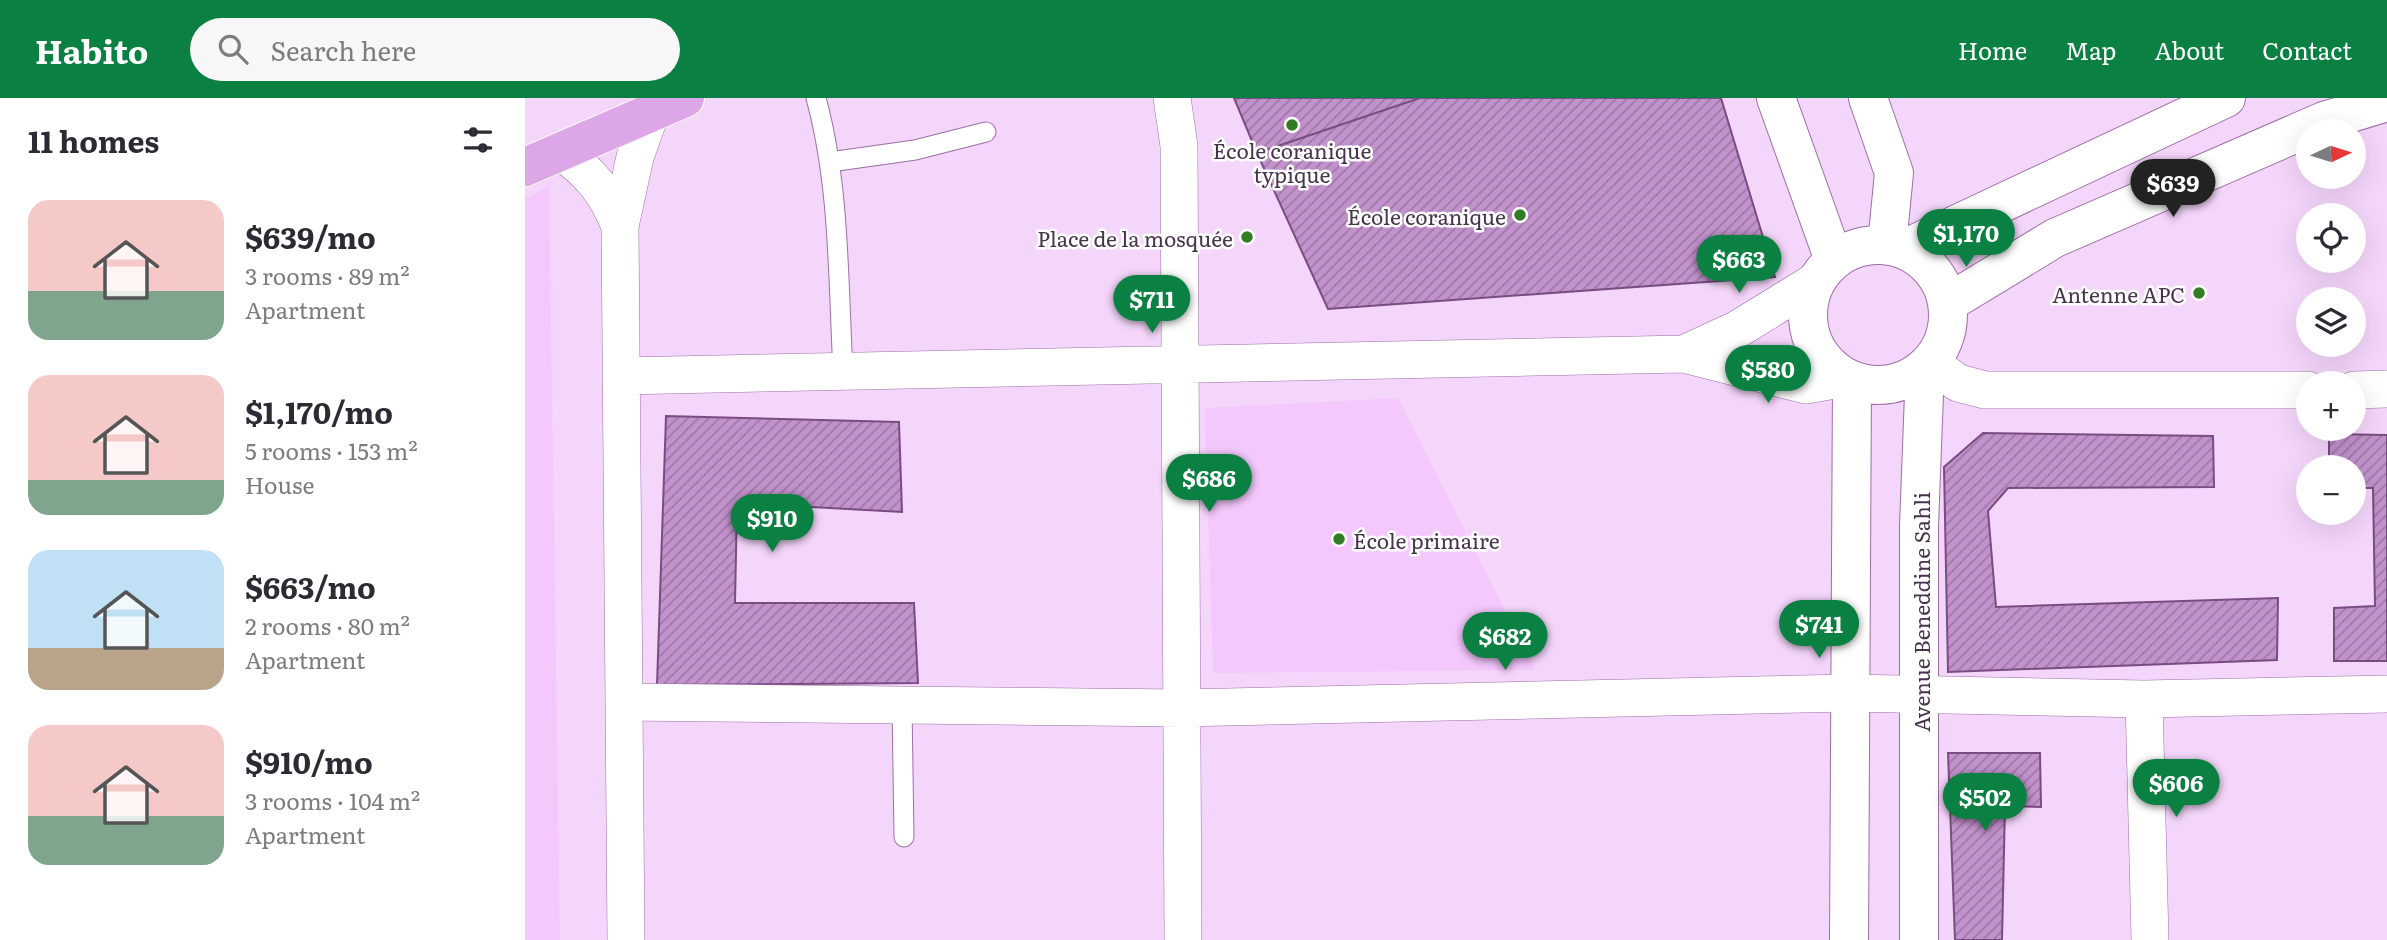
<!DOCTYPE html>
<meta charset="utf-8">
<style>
:root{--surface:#fff;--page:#f7f7f7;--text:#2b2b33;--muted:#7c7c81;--accent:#0b8043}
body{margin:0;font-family:Literata,serif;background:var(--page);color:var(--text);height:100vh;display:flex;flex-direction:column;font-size:26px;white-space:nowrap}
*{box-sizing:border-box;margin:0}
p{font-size:23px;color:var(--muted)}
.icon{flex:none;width:38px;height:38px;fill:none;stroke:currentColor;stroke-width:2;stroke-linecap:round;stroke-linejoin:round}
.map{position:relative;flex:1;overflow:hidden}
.side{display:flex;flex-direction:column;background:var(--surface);width:525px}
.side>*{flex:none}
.needle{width:46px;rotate:86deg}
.fabs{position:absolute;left:1771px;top:21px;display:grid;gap:14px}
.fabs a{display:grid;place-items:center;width:70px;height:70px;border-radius:50%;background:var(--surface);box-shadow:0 7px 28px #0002;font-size:35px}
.price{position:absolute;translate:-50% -60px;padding:0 16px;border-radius:24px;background:var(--accent);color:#fff;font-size:23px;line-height:46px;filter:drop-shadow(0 2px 4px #0008)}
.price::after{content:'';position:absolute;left:50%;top:42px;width:21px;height:16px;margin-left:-10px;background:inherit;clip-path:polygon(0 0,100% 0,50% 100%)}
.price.current{background:#222;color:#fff}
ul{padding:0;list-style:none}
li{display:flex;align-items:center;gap:21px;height:175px;padding:0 28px}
li span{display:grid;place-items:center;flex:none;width:196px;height:140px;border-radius:21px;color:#555}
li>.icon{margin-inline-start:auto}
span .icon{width:84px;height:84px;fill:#fffc;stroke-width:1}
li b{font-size:30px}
h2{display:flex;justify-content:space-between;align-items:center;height:84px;padding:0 28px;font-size:30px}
header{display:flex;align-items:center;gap:42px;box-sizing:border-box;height:98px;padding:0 35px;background:var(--accent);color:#fff}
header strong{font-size:33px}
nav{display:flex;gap:38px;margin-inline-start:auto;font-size:24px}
.search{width:490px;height:63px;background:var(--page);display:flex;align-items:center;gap:18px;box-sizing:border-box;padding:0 24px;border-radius:38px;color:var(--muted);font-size:26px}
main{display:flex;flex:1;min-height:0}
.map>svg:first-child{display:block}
.built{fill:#f4c7fd}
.building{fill:url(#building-hatch);stroke:#794c82;stroke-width:2}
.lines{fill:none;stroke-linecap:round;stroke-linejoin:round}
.service-casing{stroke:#9d6ea7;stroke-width:21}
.minor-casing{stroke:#9d6ea7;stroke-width:38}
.tertiary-casing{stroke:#9d6ea7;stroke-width:40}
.primary-casing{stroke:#fff;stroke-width:40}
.service{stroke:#fff;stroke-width:19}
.minor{stroke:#fff;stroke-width:37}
.tertiary{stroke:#fff;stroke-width:38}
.primary{stroke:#dca6e7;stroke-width:38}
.poi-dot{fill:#327c23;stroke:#fff;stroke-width:2.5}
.labels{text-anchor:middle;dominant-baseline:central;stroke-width:5;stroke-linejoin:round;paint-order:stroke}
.poi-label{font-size:21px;fill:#47334c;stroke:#fff;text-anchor:end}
.street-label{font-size:21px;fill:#47334c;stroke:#fff}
</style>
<header>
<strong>Habito</strong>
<div class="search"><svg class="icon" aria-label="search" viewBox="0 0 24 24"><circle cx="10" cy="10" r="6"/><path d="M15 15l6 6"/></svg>Search here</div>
<nav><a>Home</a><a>Map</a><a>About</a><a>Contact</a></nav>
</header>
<main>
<section class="side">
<h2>11 homes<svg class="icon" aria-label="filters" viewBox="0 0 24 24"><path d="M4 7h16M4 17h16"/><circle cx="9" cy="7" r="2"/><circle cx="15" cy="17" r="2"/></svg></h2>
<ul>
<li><span style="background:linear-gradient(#f6c9c9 65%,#7fa58c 0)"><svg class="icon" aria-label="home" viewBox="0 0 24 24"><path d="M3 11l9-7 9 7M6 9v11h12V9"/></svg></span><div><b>$639/mo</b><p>3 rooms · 89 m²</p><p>Apartment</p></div></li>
<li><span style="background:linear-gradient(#f6c9c9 75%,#7fa58c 0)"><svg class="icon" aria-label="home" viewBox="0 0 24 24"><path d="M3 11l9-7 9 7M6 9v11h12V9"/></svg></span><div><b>$1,170/mo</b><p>5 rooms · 153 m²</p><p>House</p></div></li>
<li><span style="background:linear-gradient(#bfe0f5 70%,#b9a48a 0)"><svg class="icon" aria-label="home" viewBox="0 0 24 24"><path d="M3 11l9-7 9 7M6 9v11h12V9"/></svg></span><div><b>$663/mo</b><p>2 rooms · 80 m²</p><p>Apartment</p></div></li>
<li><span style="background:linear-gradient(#f6c9c9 65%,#7fa58c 0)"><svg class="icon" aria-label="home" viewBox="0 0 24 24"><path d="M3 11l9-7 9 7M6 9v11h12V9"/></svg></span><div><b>$910/mo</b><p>3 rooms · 104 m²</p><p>Apartment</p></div></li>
</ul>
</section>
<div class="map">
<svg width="1862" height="842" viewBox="0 0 1862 842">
<defs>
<pattern id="building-hatch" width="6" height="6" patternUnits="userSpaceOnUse" patternTransform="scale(1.75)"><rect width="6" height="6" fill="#c292cc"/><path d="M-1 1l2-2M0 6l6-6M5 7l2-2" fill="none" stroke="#9f78a8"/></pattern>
</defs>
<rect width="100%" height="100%" fill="#f5d6fb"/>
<path class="built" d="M24 88 35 842H0V101Z
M873 300 1010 572 688 575 680 310Z"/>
<path class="building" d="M709 0H895L732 55Z
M895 0H1196L1250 179 803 211 732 55Z
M141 318 374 324 377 414 212 405 210 505H389L393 585 132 587Z
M1458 335 1688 338 1689 389 1483 390 1463 413 1471 509 1753 500 1752 562 1423 574 1419 369Z
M1804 336 1862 337V563H1809V510L1850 508 1848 390H1829V369H1804Z
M1423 655H1515L1516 709 1480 708 1477 842H1430Z"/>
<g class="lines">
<g class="service-casing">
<path id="service" d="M291 0C315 88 313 182 318 273
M305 64 390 52 461 34
M377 607 379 739"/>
</g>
<g class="minor-casing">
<path id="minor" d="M647 0 654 48 658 842
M36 54C65 73 82 96 95 128
M1159 256 1213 231 1291 183
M1406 265 1433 285 1460 292H1783
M96 278 1159 256 1281 287 1304 283 1314 275
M1829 292 1862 291
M1619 601 1625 842
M99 604 656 610 1323 595 1619 601 1862 596
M101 842 95 128 110 59 126 14"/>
</g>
<g class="tertiary-casing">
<path id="tertiary" d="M1251 0 1309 162
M1343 0 1369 75 1362 147
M1283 217a70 70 0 1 1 140 0a70 70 0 1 1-140 0Z
M1379 151 1701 0
M1423 205 1530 140 1799 23 1862 4
M1324 842 1327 282
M1394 842V428L1400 270"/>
</g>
<g class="primary-casing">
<path id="primary" d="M0 69 160 0"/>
</g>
<use href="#service" class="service"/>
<use href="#minor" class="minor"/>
<use href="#tertiary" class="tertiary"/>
<use href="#primary" class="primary"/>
</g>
<g class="poi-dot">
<circle cx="767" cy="27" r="7"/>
<circle cx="995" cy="117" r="7"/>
<circle cx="722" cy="139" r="7"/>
<circle cx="1674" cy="195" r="7"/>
<circle cx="814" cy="441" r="7"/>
</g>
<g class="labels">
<g class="poi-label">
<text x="767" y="51" text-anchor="middle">École coranique<tspan x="767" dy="24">typique</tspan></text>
<text x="981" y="117">École coranique</text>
<text x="708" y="139">Place de la mosquée</text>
<text x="1660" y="195">Antenne APC</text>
<text x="828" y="441" text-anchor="start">École primaire</text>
</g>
<g class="street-label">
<text transform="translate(1395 514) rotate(-90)">Avenue Beneddine Sahli</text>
</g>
</g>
</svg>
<div class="fabs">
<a><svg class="needle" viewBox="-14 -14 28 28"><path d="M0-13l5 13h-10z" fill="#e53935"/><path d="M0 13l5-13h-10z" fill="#7c7c81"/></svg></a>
<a><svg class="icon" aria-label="locate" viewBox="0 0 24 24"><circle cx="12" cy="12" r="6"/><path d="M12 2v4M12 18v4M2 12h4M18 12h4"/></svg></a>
<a><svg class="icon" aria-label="layers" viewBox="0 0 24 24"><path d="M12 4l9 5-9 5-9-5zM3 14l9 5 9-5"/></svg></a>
<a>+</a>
<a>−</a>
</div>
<b class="price current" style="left:1648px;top:121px">$639</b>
<b class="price" style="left:1441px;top:171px">$1,170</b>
<b class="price" style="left:1214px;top:197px">$663</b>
<b class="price" style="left:627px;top:237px">$711</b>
<b class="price" style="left:1243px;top:307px">$580</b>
<b class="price" style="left:684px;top:416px">$686</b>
<b class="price" style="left:247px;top:456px">$910</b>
<b class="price" style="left:1294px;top:562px">$741</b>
<b class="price" style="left:980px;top:574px">$682</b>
<b class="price" style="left:1651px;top:721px">$606</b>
<b class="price" style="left:1460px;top:735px">$502</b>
</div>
</main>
